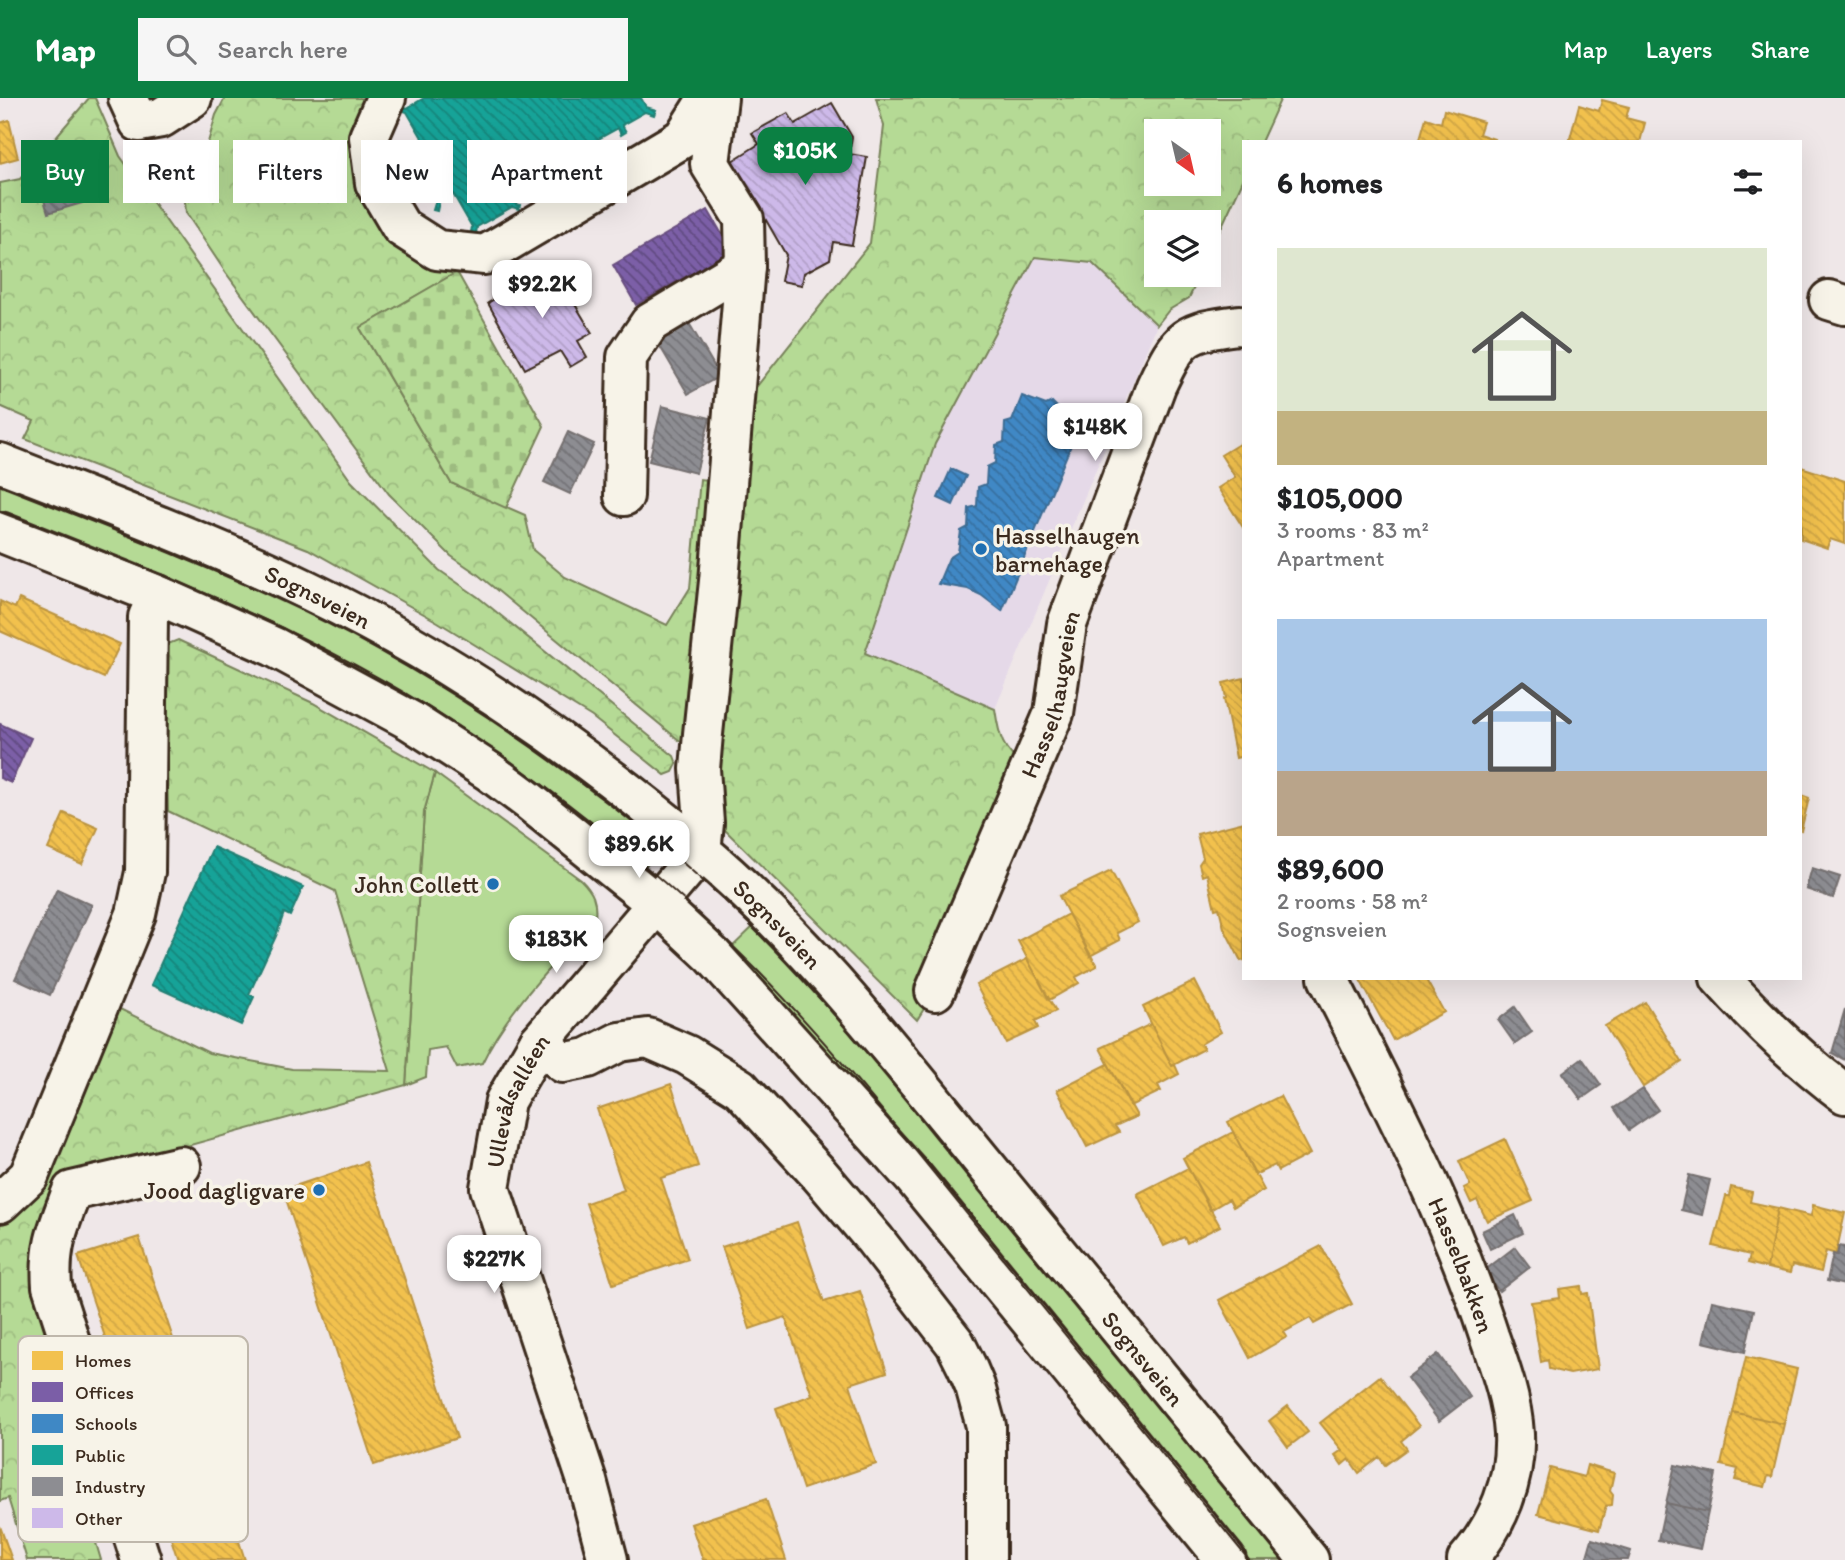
<!DOCTYPE html>
<meta charset="utf-8">
<style>
:root{--surface:#fff;--page:#f6f6f6;--text:#202124;--muted:#757577;--accent:#0b8043}
body{margin:0;font-family:Itim,sans-serif;background:var(--page);color:var(--text);height:100vh;display:flex;flex-direction:column;font-size:26px;white-space:nowrap}
*{box-sizing:border-box;margin:0}
p{font-size:23px;color:var(--muted)}
.icon{flex:none;width:38px;height:38px;fill:none;stroke:currentColor;stroke-width:2;stroke-linecap:round;stroke-linejoin:round}
.map{position:relative;flex:1;overflow:hidden}
.drawer{position:absolute;left:1242px;top:42px;width:560px;height:840px;display:flex;flex-direction:column;background:var(--surface);border-radius:0px;box-shadow:0 7px 28px #0002}
.drawer>*{flex:none}
.guide{position:absolute;left:21px;top:42px;width:665px;height:63px;display:flex;gap:14px}
.needle{width:46px;rotate:146deg}
.tools{position:absolute;left:1144px;top:21px;display:grid;gap:14px}
.tools a{display:grid;place-items:center;width:77px;height:77px;border-radius:0px;background:var(--surface);box-shadow:0 7px 28px #0002;font-size:35px}
.price{position:absolute;translate:-50% -60px;padding:0 16px;border-radius:14px;background:#fff;color:#222;font-size:23px;line-height:46px;filter:drop-shadow(0 2px 4px #0008)}
.price::after{content:'';position:absolute;left:50%;top:42px;width:21px;height:16px;margin-left:-10px;background:inherit;clip-path:polygon(0 0,100% 0,50% 100%)}
.price.current{background:var(--accent);color:#fff}
ul{padding:0;list-style:none}
li{display:grid;align-content:center;gap:14px;height:371px;padding:0 35px}
li span{display:grid;place-items:center;height:217px;border-radius:0px;color:#555}
li>.icon{margin-inline-start:auto}
span .icon{width:126px;height:126px;fill:#fffc;stroke-width:1}
li b{font-size:30px}
h2{display:flex;justify-content:space-between;align-items:center;height:84px;padding:0 35px;font-size:30px}
.pill{padding:0 24px;border-radius:0px;background:var(--surface);box-shadow:0 7px 28px #0002;font-size:24px;line-height:63px}
.pill.current{background:var(--accent);color:#fff}
header{display:flex;align-items:center;gap:42px;box-sizing:border-box;height:98px;padding:0 35px;background:var(--accent);color:#fff}
header strong{font-size:33px}
nav{display:flex;gap:38px;margin-inline-start:auto;font-size:24px}
.search{width:490px;height:63px;background:var(--page);display:flex;align-items:center;gap:18px;box-sizing:border-box;padding:0 24px;border-radius:0px;color:var(--muted);font-size:26px}
.map>svg:first-child{display:block}
.built{fill:#e5d9e8}
.green{fill:#b5da95;stroke:#78825a;stroke-width:2}
.forest{fill:url(#forest-crowns);stroke:#78825a;stroke-width:2;fill-rule:evenodd}
.cemetery{fill:url(#cemetery-stones);stroke:#78825a;stroke-width:2}
.homes{fill:url(#homes-back-hatch);stroke:#bb9440;stroke-width:2}
.offices{fill:url(#offices-back-hatch);stroke:#684e7e;stroke-width:2}
.schools{fill:url(#schools-back-hatch);stroke:#3e6c93;stroke-width:2}
.public{fill:url(#public-back-hatch);stroke:#227f73;stroke-width:2}
.industry{fill:url(#industry-back-hatch);stroke:#746f6f;stroke-width:2}
.building{fill:url(#building-back-hatch);stroke:#3b2a1e;stroke-width:2}
.lines{fill:none;stroke-linecap:round;stroke-linejoin:round}
.minor-casing{stroke:#3b2a1e;stroke-width:44}
.major-casing{stroke:#3b2a1e;stroke-width:44}
.minor{stroke:#f7f3e8;stroke-width:38}
.major{stroke:#f7f3e8;stroke-width:38}
.tram{stroke:#3b2a1e;stroke-width:2}
.poi-dot{fill:#1f6fb2;stroke:#f7f3e8;stroke-width:2.5}
.labels{text-anchor:middle;dominant-baseline:central;stroke-width:7;stroke-linejoin:round;paint-order:stroke}
.poi-label{font-size:24px;fill:#3b2a1e;stroke:#f7f3e8;text-anchor:end}
.street-label{font-size:24px;fill:#3b2a1e;stroke:#f7f3e8}
.key{fill:#f7f3e8;stroke:#bfb7ab;stroke-width:2}
.key-label{font-size:19px;fill:#3b2a1e}
</style>
<header>
<strong>Map</strong>
<div class="search"><svg class="icon" aria-label="search" viewBox="0 0 24 24"><circle cx="10" cy="10" r="6"/><path d="M15 15l6 6"/></svg>Search here</div>
<nav><a>Map</a><a>Layers</a><a>Share</a></nav>
</header>
<div class="map">
<svg width="1845" height="1462" viewBox="0 0 1845 1462">
<defs>
<pattern id="forest-crowns" width="20" height="18" patternUnits="userSpaceOnUse" patternTransform="scale(1.75)"><rect width="20" height="18" fill="#b5da95"/><path d="M2 6a3 3 0 1 1 6 0M12 15a3 3 0 1 1 6 0" fill="none" stroke="#9dbb80"/></pattern>
<pattern id="cemetery-stones" width="16" height="16" patternUnits="userSpaceOnUse" patternTransform="scale(1.75)"><rect width="16" height="16" fill="#b5da95"/><path d="M2 7V4a2 2 0 0 1 4 0v3zM10 15v-3a2 2 0 0 1 4 0v3z" fill="#9dbb80"/></pattern>
<pattern id="homes-back-hatch" width="6" height="6" patternUnits="userSpaceOnUse" patternTransform="scale(1.75)"><rect width="6" height="6" fill="#f2c14e"/><path d="M-1 5l2 2M0 0l6 6M5-1l2 2" fill="none" stroke="#d0a644"/></pattern>
<pattern id="offices-back-hatch" width="6" height="6" patternUnits="userSpaceOnUse" patternTransform="scale(1.75)"><rect width="6" height="6" fill="#7b5ea7"/><path d="M-1 5l2 2M0 0l6 6M5-1l2 2" fill="none" stroke="#614a80"/></pattern>
<pattern id="schools-back-hatch" width="6" height="6" patternUnits="userSpaceOnUse" patternTransform="scale(1.75)"><rect width="6" height="6" fill="#3f88c5"/><path d="M-1 5l2 2M0 0l6 6M5-1l2 2" fill="none" stroke="#366f9f"/></pattern>
<pattern id="public-back-hatch" width="6" height="6" patternUnits="userSpaceOnUse" patternTransform="scale(1.75)"><rect width="6" height="6" fill="#17a398"/><path d="M-1 5l2 2M0 0l6 6M5-1l2 2" fill="none" stroke="#16857b"/></pattern>
<pattern id="industry-back-hatch" width="6" height="6" patternUnits="userSpaceOnUse" patternTransform="scale(1.75)"><rect width="6" height="6" fill="#8d8d92"/><path d="M-1 5l2 2M0 0l6 6M5-1l2 2" fill="none" stroke="#747377"/></pattern>
<pattern id="building-back-hatch" width="6" height="6" patternUnits="userSpaceOnUse" patternTransform="scale(1.75)"><rect width="6" height="6" fill="#cdb9e9"/><path d="M-1 5l2 2M0 0l6 6M5-1l2 2" fill="none" stroke="#b19fc7"/></pattern>
</defs>
<rect width="100%" height="100%" fill="#efe7e8"/>
<filter id="ink" filterUnits="userSpaceOnUse"><feTurbulence type="fractalNoise" baseFrequency=".0143" numOctaves="2"/><feDisplacementMap in="SourceGraphic" scale="14" xChannelSelector="R" yChannelSelector="G"/><feConvolveMatrix kernelMatrix="1 2 1 2 8 2 1 2 1" color-interpolation-filters="sRGB"/></filter>
<g filter="url(#ink)">
<path class="built" d="M1035 159 1092 165 1157 227 995 611 865 556 935 346Z"/>
<path class="green" d="M0 377 123 424 430 571 668 742 640 775 620 757 0 422Z
M435 675 581 782C593 794 597 803 595 820 555 865 508 910 482 965L457 970 446 949 428 952 426 979 406 987 424 714Z
M758 824 802 869 1294 1462H1240L728 853Z"/>
<path class="forest" d="M89 0H95L120 58 351 383 439 472 478 499 674 658 677 666 673 674 665 677 592 619 438 524 308 451 25 341 34 323 0 308V85L20 81Z
M225 0H376L357 39 423 161 457 174 360 230 451 385 525 417 533 452 565 479 667 527 690 490 700 381 716 383 685 647 476 475 451 458 389 396 226 175 186 115 184 93 202 65 216 17Z
M876 0H1281L1261 44H1244V80L1209 156V124H1157V177H1200L1189 200 1169 212 1157 227 1092 165 1035 159 935 346 865 555 995 611C999 638 1002 653 1026 669L935 893 917 922 718 725 711 635 735 316 870 145 884 28ZM1157 33H1209V86H1157Z
M178 542 313 605 435 675 424 714 406 987 68 1081 35 1184 118 1434 96 1445 101 1462H27L8 1400 0 1403V1105L114 908 209 955 292 971 390 973 335 793 168 713 164 555 168 546Z"/>
<path class="cemetery" d="M457 174 544 328 506 410 451 385 360 230Z"/>
<path class="homes" d="M1602 2 1629 9 1626 20 1645 25 1640 44H1569L1579 7 1599 13Z
M1444 12 1483 24 1479 36 1494 41 1493 44H1419L1426 20 1441 25Z
M9 22 18 60 0 65V25Z
M1244 343V431L1218 390 1235 379 1221 357Z
M1801 369 1845 383V446L1830 441 1827 450 1801 441Z
M19 501 120 546 104 580 0 533V503L15 510Z
M1244 580V658L1236 660 1224 601 1226 600 1223 585Z
M1801 697 1809 700 1801 733Z
M64 715 98 730 82 766 48 751Z
M1244 724V862L1241 863 1224 830 1219 810 1215 811 1207 776 1202 778 1199 766 1203 760 1197 736Z
M1111 773 1138 824 1117 835 1120 842 1090 858 1059 798Z
M1068 816 1097 868 1076 879 1079 885 1049 902 1018 843Z
M1027 861 1056 913 1035 923 1038 930 1006 945 976 887Z
M1359 880H1425L1444 914 1393 942Z
M1195 883 1221 934 1201 946 1204 951 1172 968 1143 909Z
M1645 904 1682 964 1643 989 1605 928Z
M1151 926 1172 968 1175 967 1179 976 1158 987 1161 993 1130 1008 1100 950Z
M1108 966 1137 1018 1115 1028 1119 1034 1087 1049 1057 992Z
M671 986 698 1068 661 1080 688 1161 613 1186 586 1105 624 1092 597 1011Z
M1280 998 1310 1056 1278 1073 1275 1067 1255 1077 1228 1024Z
M1233 1034 1264 1092 1233 1109 1229 1101 1210 1112 1183 1060Z
M1505 1041 1533 1103 1487 1123 1477 1102 1471 1105 1464 1090 1470 1087 1459 1063Z
M366 1064 457 1340 374 1367 283 1092Z
M1188 1070 1220 1128 1187 1145 1184 1139 1164 1148 1137 1096Z
M1731 1089 1752 1094 1750 1104 1778 1110 1767 1170 1748 1165 1750 1157 1713 1148 1726 1098H1729Z
M1813 1107 1845 1115 1836 1156 1826 1153 1821 1174 1792 1167 1790 1175 1767 1170 1778 1110 1811 1118Z
M797 1124 824 1204 860 1193 887 1274 850 1286 876 1366 803 1391 776 1310 812 1297 785 1219 750 1231 722 1149Z
M139 1139 202 1327 141 1347 78 1158Z
M1321 1148 1352 1206 1314 1226 1310 1220 1284 1234 1287 1239 1250 1260 1219 1202Z
M1581 1188 1582 1196 1588 1195 1598 1271 1570 1276 1549 1271 1548 1262 1541 1264 1531 1204 1560 1200 1559 1191Z
M1746 1259 1797 1271 1784 1326 1733 1314Z
M1380 1278 1419 1328 1401 1343 1407 1351 1385 1367 1379 1359 1359 1375 1349 1361 1342 1367 1335 1357 1342 1352 1320 1325Z
M1288 1308 1308 1334 1288 1349 1269 1323Z
M1733 1314 1784 1326 1772 1379 1768 1378 1765 1389 1735 1382 1738 1371 1721 1367Z
M1587 1367 1614 1375 1610 1393 1613 1397 1612 1407 1606 1408 1599 1432 1538 1416 1550 1370 1584 1379Z
M220 1384 245 1462H178L159 1404Z
M766 1401 786 1462H703L691 1426Z
M0 1428 12 1462H0Z"/>
<path class="offices" d="M708 112 731 152 705 167 709 174 692 184 688 177 636 207 613 167Z
M0 626 31 640 11 685 0 680Z"/>
<path class="schools" d="M1022 298 1046 307 1052 304 1063 315 1069 312 1081 323 1002 513 981 497 968 491 938 486 949 460 958 454 961 433 968 429 969 410 977 408 978 389 986 386 987 369 995 365 996 347 1004 344 1005 325 1012 323Z
M951 371 966 378 953 407 938 400Z"/>
<path class="public" d="M424 0H641L646 9 656 12 654 17 645 14 622 27 626 34 621 37 618 30 598 41 602 47 598 50 594 43 556 65 560 71 556 74 552 68 533 78 536 85 531 87 528 81 507 94 513 105 520 107 519 111 512 109 477 129 476 136 471 134 472 129 453 96 439 104 437 113 433 112 436 102 410 59 402 57 403 52 409 54 425 45 407 14 401 12 403 8 407 10Z
M213 749 303 789 290 818 284 815 276 838 249 896 254 899 241 927 151 887Z"/>
<path class="industry" d="M70 64 82 105 48 115 36 75Z
M686 220 720 278 688 296 654 238Z
M662 308 710 320 696 375 649 363Z
M568 334 594 346 570 396 544 384Z
M1812 770 1840 779 1833 800 1806 791Z
M57 791 92 807 50 897 15 881Z
M1515 909 1532 934 1515 946 1498 922Z
M1845 911V962L1832 955Z
M1582 960 1601 987 1581 1001 1562 975Z
M1643 991 1658 1012 1629 1032 1614 1010Z
M1689 1077 1710 1082 1702 1117 1681 1112Z
M1515 1117 1523 1135 1490 1151 1482 1133Z
M1839 1148 1845 1149V1187L1827 1183 1833 1156 1837 1157Z
M1515 1149 1530 1169 1499 1193 1484 1173Z
M1712 1203 1754 1212 1745 1254 1703 1244Z
M1438 1256 1470 1299 1439 1323 1407 1280Z
M1675 1367 1716 1376 1708 1414 1666 1405Z
M1666 1405 1708 1414 1700 1451 1658 1442Z
M1592 1441 1631 1453 1628 1462H1586Z"/>
<path class="building" d="M832 5 852 39 849 56 867 59 852 147 833 144 830 161 804 175 802 187 781 183 786 157 732 63 759 46 752 35 788 15 795 26Z
M551 166 592 235 578 243 587 259 570 269 560 253 525 271 488 205Z"/>
<g class="lines">
<g class="minor-casing">
<g id="minor">
<path d="M128 0 139 24 161 20 192 0"/>
<path d="M386 0 369 39 375 85 401 129 437 152 485 157 683 40 708 0"/>
<path d="M1829 202 1845 207"/>
<path d="M624 398 627 259 650 225 745 168"/>
<path id="s1" d="M1328 880C1387 997 1449 1114 1489 1238 1500 1269 1512 1302 1514 1336 1516 1382 1498 1427 1467 1462"/>
<path d="M1720 880C1758 922 1799 962 1845 996"/>
<path id="s2" d="M935 893 1054 615 1067 526 1156 288C1180 237 1184 234 1239 227L1244 228"/>
<path d="M539 944 563 965 588 960 619 944 648 940 687 957 740 990 819 1076 875 1142 955 1245 967 1269 975 1288 986 1328V1462"/>
<path d="M0 1105 29 1078 136 816 145 774 148 519 158 497"/>
<path d="M141 1462 52 1188C49 1148 58 1130 72 1093L181 1068"/>
<path id="s3" d="M608 1462 587 1383 490 1090 505 1003 539 944 701 754 704 725 700 671 703 636 719 483 745 168 744 121 710 66 718 0"/>
</g>
</g>
<g class="major-casing">
<g id="major">
<path id="s4" d="M0 365C103 406 207 444 307 492 449 560 580 652 700 752 807 842 894 955 982 1063 1091 1196 1200 1329 1309 1462"/>
<path d="M0 434 158 497 274 549 411 623 490 674 529 703 657 806 713 858 914 1080 1226 1462"/>
</g>
</g>
<use href="#minor" class="minor"/>
<use href="#major" class="major"/>
<path class="tram" d="M0 386C159 447 314 506 458 598 561 663 661 740 748 825 845 922 930 1030 1017 1137 1105 1245 1194 1354 1283 1462
M0 414C156 473 313 533 453 625 563 696 665 779 757 872 845 962 922 1061 1001 1158 1083 1260 1166 1361 1249 1462"/>
</g>
</g>
<g class="poi-dot">
<circle cx="981" cy="451" r="7"/>
<circle cx="493" cy="786" r="7"/>
<circle cx="319" cy="1092" r="7"/>
</g>
<g class="labels">
<g class="poi-label">
<text x="995" y="437" text-anchor="start">Hasselhaugen<tspan x="995" dy="28">barnehage</tspan></text>
<text x="479" y="786">John Collett</text>
<text x="305" y="1092">Jood dagligvare</text>
</g>
<g class="street-label">
<text stroke="none"><textPath href="#s4" startOffset="345">Sognsveien</textPath></text>
<text stroke="none"><textPath href="#s2" startOffset="320">Hasselhaugveien</textPath></text>
<text stroke="none"><textPath href="#s4" startOffset="912">Sognsveien</textPath></text>
<text stroke="none"><textPath href="#s3" startOffset="483">Ullevålsalléen</textPath></text>
<text stroke="none"><textPath href="#s1" startOffset="317">Hasselbakken</textPath></text>
<text stroke="none"><textPath href="#s4" startOffset="1480">Sognsveien</textPath></text>
</g>
</g>
<rect x="18" y="1238" width="230" height="206" rx="10" class="key"/>
<rect x="32" y="1253" width="31" height="19" fill="#f2c14e"/>
<rect x="32" y="1284" width="31" height="20" fill="#7b5ea7"/>
<rect x="32" y="1316" width="31" height="19" fill="#3f88c5"/>
<rect x="32" y="1347" width="31" height="20" fill="#17a398"/>
<rect x="32" y="1379" width="31" height="19" fill="#8d8d92"/>
<rect x="32" y="1410" width="31" height="20" fill="#cdb9e9"/>
<g class="key-label">
<text x="75" y="1269">Homes</text>
<text x="75" y="1301">Offices</text>
<text x="75" y="1332">Schools</text>
<text x="75" y="1364">Public</text>
<text x="75" y="1395">Industry</text>
<text x="75" y="1427">Other</text>
</g>
</svg>
<div class="tools">
<a><svg class="needle" viewBox="-14 -14 28 28"><path d="M0-13l5 13h-10z" fill="#e53935"/><path d="M0 13l5-13h-10z" fill="#757577"/></svg></a>
<a><svg class="icon" aria-label="layers" viewBox="0 0 24 24"><path d="M12 4l9 5-9 5-9-5zM3 14l9 5 9-5"/></svg></a>
</div>
<b class="price current" style="left:805px;top:89px">$105K</b>
<b class="price" style="left:542px;top:222px">$92.2K</b>
<b class="price" style="left:1095px;top:365px">$148K</b>
<b class="price" style="left:639px;top:782px">$89.6K</b>
<b class="price" style="left:556px;top:877px">$183K</b>
<b class="price" style="left:494px;top:1197px">$227K</b>
<div class="guide">
<a class="pill current">Buy</a>
<a class="pill">Rent</a>
<a class="pill">Filters</a>
<a class="pill">New</a>
<a class="pill">Apartment</a>
</div>
<section class="drawer">
<h2>6 homes<svg class="icon" aria-label="filters" viewBox="0 0 24 24"><path d="M4 7h16M4 17h16"/><circle cx="9" cy="7" r="2"/><circle cx="15" cy="17" r="2"/></svg></h2>
<ul>
<li><span style="background:linear-gradient(#dfe7d0 75%,#c2b280 0)"><svg class="icon" aria-label="home" viewBox="0 0 24 24"><path d="M3 11l9-7 9 7M6 9v11h12V9"/></svg></span><div><b>$105,000</b><p>3 rooms · 83 m²</p><p>Apartment</p></div></li>
<li><span style="background:linear-gradient(#a9c7e8 70%,#b9a48a 0)"><svg class="icon" aria-label="home" viewBox="0 0 24 24"><path d="M3 11l9-7 9 7M6 9v11h12V9"/></svg></span><div><b>$89,600</b><p>2 rooms · 58 m²</p><p>Sognsveien</p></div></li>
</ul>
</section>
</div>
